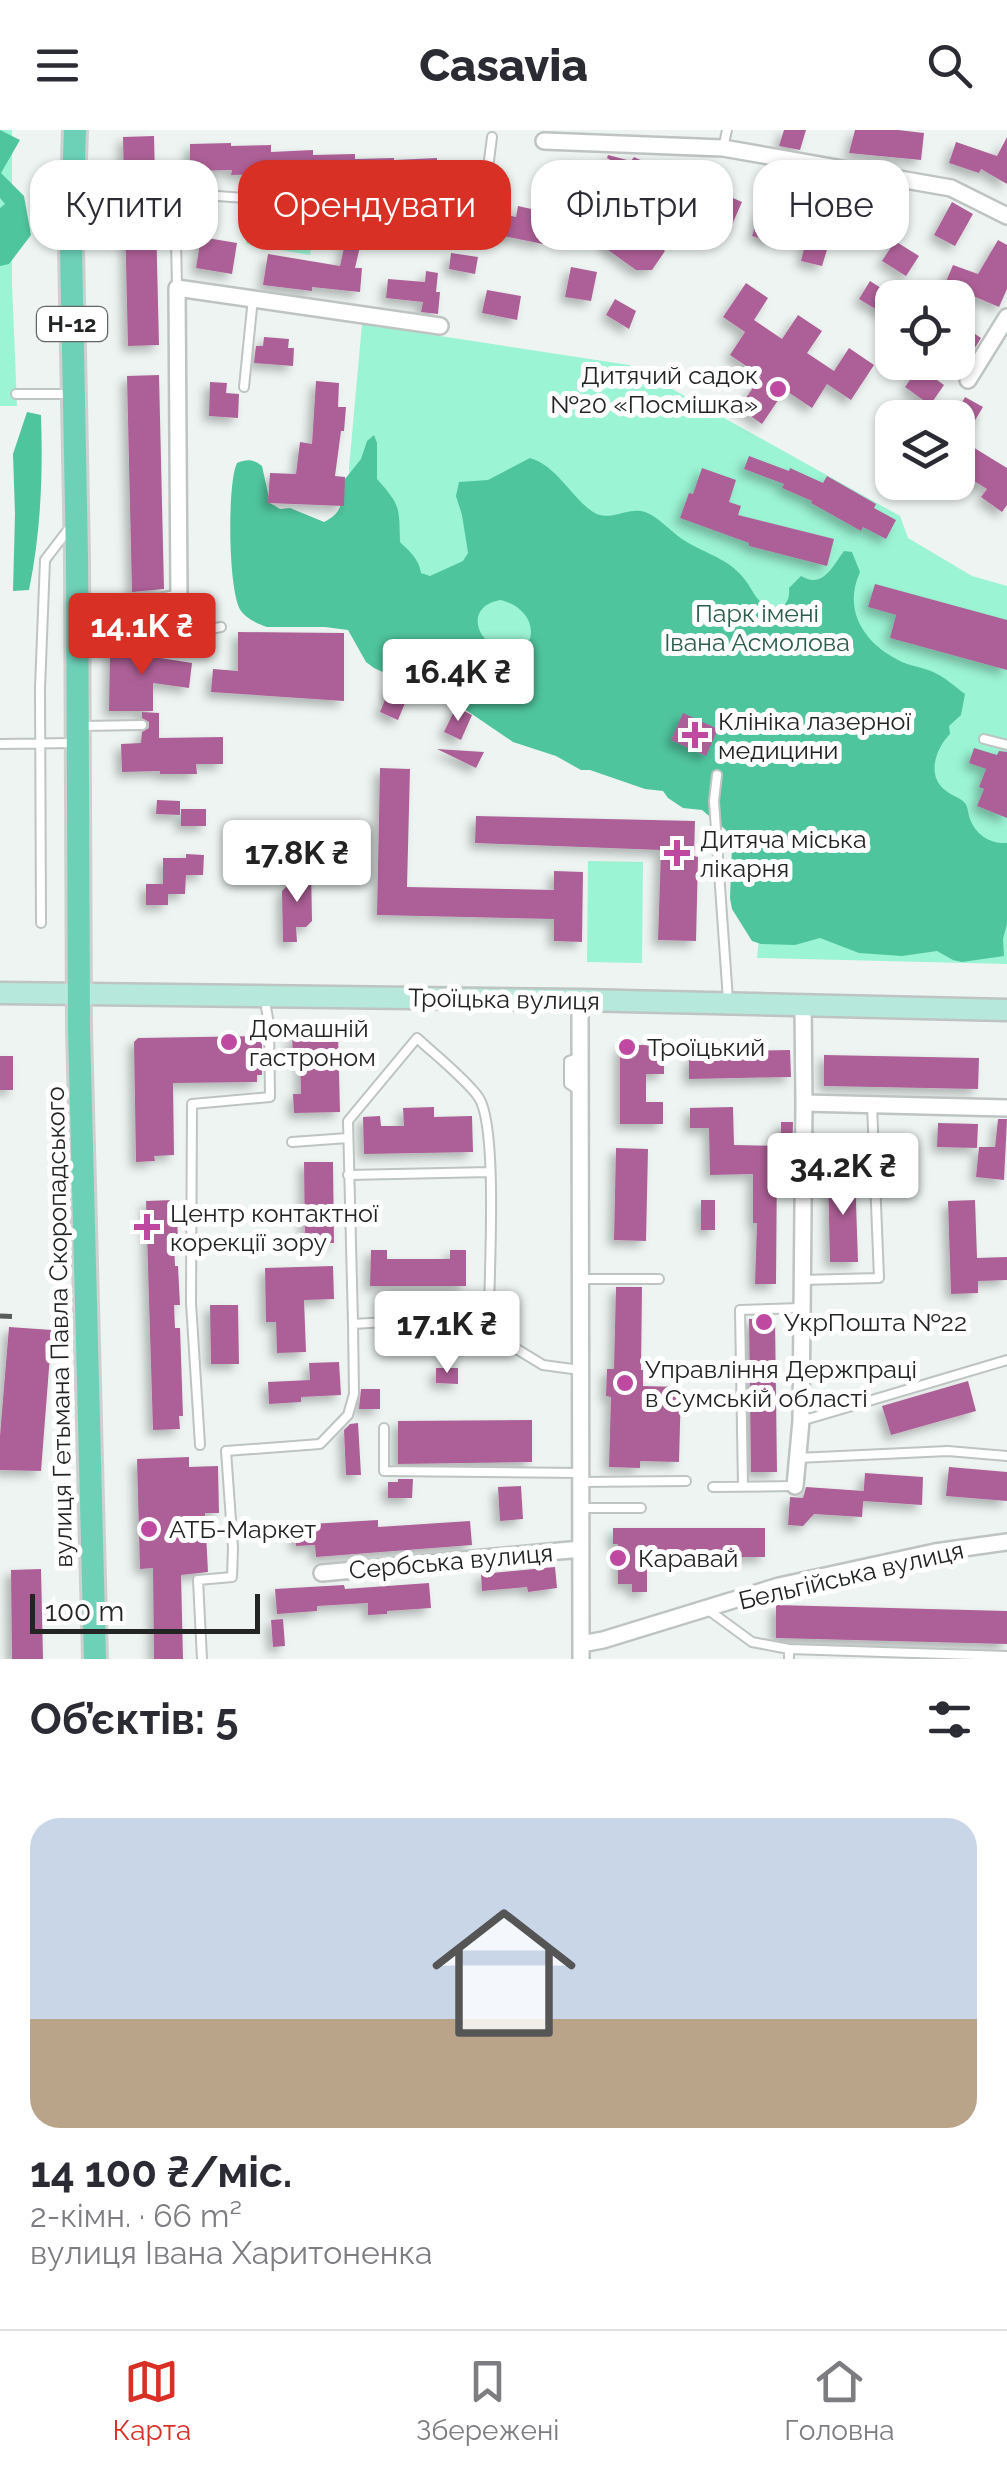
<!DOCTYPE html>
<html lang="uk">
<meta charset="utf-8">
<style>
:root{--surface:#fff;--page:#f7f7f7;--text:#2b2b33;--muted:#7c7c81;--line:#e1e1e2;--accent:#d93025}
body{margin:0;font-family:Raleway,sans-serif;background:var(--page);color:var(--text);height:100vh;display:flex;flex-direction:column;font-size:38px;white-space:nowrap}
*{box-sizing:border-box;margin:0}
p{font-size:32px;color:var(--muted)}
.icon{flex:none;width:55px;height:55px;fill:none;stroke:currentColor;stroke-width:2;stroke-linecap:round;stroke-linejoin:round}
.map{position:relative;height:1529px;overflow:hidden}
.sheet{display:flex;flex-direction:column;background:var(--surface);flex:1}
.sheet>*{flex:none}
.guide{position:absolute;left:30px;top:30px;width:948px;height:90px;display:flex;gap:20px}
.buttons{position:absolute;left:875px;top:150px;display:grid;gap:20px}
.buttons a{display:grid;place-items:center;width:100px;height:100px;border-radius:20px;background:var(--surface);box-shadow:0 2px 8px #0004;font-size:50px}
.scale{position:absolute;left:30px;bottom:25px;width:230px;box-sizing:border-box;padding-left:10px;border:5px solid #222524;border-top:0;font-size:28px;line-height:35px;white-space:nowrap;color:#222524;-webkit-text-stroke:8px #fff;paint-order:stroke}
.price{position:absolute;translate:-50% -85px;padding:0 22px;border-radius:10px;background:#fff;color:#222;font-size:32px;line-height:65px;filter:drop-shadow(0 2px 5px #0008)}
.price::after{content:'';position:absolute;left:50%;top:60px;width:30px;height:22px;margin-left:-15px;background:inherit;clip-path:polygon(0 0,100% 0,50% 100%)}
.price.on{background:var(--accent);color:#fff}
ul{padding:0;list-style:none}
li{display:grid;align-content:center;gap:20px;height:530px;padding:0 30px}
li+li{border-top:2px solid var(--line)}
li span{display:grid;place-items:center;height:310px;border-radius:30px;color:#555}
li>.icon{margin-inline-start:auto}
span .icon{width:180px;height:180px;fill:#fffc;stroke-width:1}
li b{font-size:42px}
h2{display:flex;justify-content:space-between;align-items:center;height:120px;padding:0 30px;font-size:42px}
.tag{padding:0 35px;border-radius:30px;background:var(--surface);box-shadow:0 2px 8px #0004;font-size:35px;line-height:90px}
.tag.on{background:var(--accent);color:#fff}
header{display:flex;justify-content:space-between;align-items:center;height:130px;padding:0 30px;background:var(--surface);font-size:45px;font-weight:800}
.tab-bar{display:flex;justify-content:space-around;align-items:center;height:140px;border-top:2px solid var(--line);background:var(--surface);font-size:28px;color:var(--muted)}
.tab-bar a{display:grid;justify-items:center;gap:5px}
.tab-bar .on{color:var(--accent)}
.map>svg:first-child{display:block}
.green{fill:#9bf4d3}
.forest{fill:#4fc59e;fill-rule:evenodd}
.building{fill:#ad6197;filter:url(#shadow)}
.lines{fill:none;stroke-linecap:round;stroke-linejoin:round}
.lane-casing{stroke:#bdc4c1;stroke-width:12}
.street-casing{stroke:#bdc4c1;stroke-width:20}
.secondary-casing{stroke:#bdc4c1;stroke-width:25}
.primary-casing{stroke:#cecfcf;stroke-width:28}
.lane{stroke:#fff;stroke-width:8}
.street{stroke:#fff;stroke-width:15}
.secondary{stroke:#b6e8dc;stroke-width:20}
.primary{stroke:#6dd1b8;stroke-width:22}
.rail{stroke:#585c5b;stroke-width:5;stroke-dasharray:12 12;stroke-linecap:butt}
.poi-dot{fill:#bf49a1;stroke:#fff;stroke-width:4}
.labels{text-anchor:middle;dominant-baseline:central;stroke-width:10;stroke-linejoin:round;paint-order:stroke}
.shield{fill:#fff;stroke:#646666;stroke-width:2.5}
.shield-label{font-size:22px;font-weight:bold;fill:#222524}
.poi-label{font-size:25px;fill:#222524;stroke:#fff;text-anchor:start}
.park-label{font-size:25px;fill:#2d5d4c;stroke:#fff}
.street-label{font-size:25px;fill:#222524;stroke:#fff}
</style>
<header><svg class="icon" aria-label="menu" viewBox="0 0 24 24"><path d="M4 6h16M4 12h16M4 18h16"/></svg>Casavia<svg class="icon" aria-label="search" viewBox="0 0 24 24"><circle cx="10" cy="10" r="6"/><path d="M15 15l6 6"/></svg></header>
<div class="map">
<svg width="1007" height="1529" viewBox="0 0 1007 1529">
<defs>
<filter id="shadow"><feDropShadow dx="-5.5" dy="5.5" stdDeviation="5" flood-color="#0004"/></filter>
</defs>
<rect width="100%" height="100%" fill="#edf4f1"/>
<path class="green" d="M0 0H12V154L17 276H0Z
M251 82 316 93 310 125 246 114Z
M362 194 629 235 900 386 908 408 972 446 1007 456V834L757 828 772 688 498 532 356 414 349 338Z
M588 731 643 732 642 833 587 832Z"/>
<path class="forest" d="M0 0 20 10 1 43 24 66 31 105 9 134 0 136V78L5 74 0 68Z
M27 282 41 285C43 344 41 402 29 460L13 461 15 384 13 324Z
M374 305 377 313V349C401 376 399 377 400 412 410 422 419 429 421 443L430 446 463 431 468 423 462 385 456 366 459 352 488 350 530 328C557 336 570 366 593 382 610 393 628 376 645 382 659 387 670 401 682 409 701 422 725 427 741 445 757 463 752 472 778 480 787 474 790 469 789 458L801 446C823 459 832 437 844 421L852 422 860 442C842 481 865 515 902 532 914 537 928 538 939 545 948 550 957 558 965 564L961 585 949 596 950 604C936 618 926 645 945 660 950 665 961 668 965 673 968 677 968 684 970 689 976 705 990 714 1007 713V794L1003 809 1004 826 962 832 953 830 937 821 902 826 859 823 820 808 795 815 761 814 752 811 732 779 730 768 732 717 726 700 702 680 683 678 668 668 663 661 645 659 590 640H581L556 626 513 612 466 580 374 538 366 532 348 500 325 497H267C258 494 247 489 241 481 228 463 227 353 237 333 247 329 253 329 262 336L270 373 280 379 290 378 324 392C342 383 343 373 341 354L361 329 367 311ZM501 470C520 475 535 490 530 509 525 512 521 516 516 517 483 528 457 477 501 470Z"/>
<path class="building" d="M784 0H806L800 20 779 16Z
M855 0H898L924 3 921 30 849 23Z
M154 6 159 215 128 216 123 7Z
M1007 7V54L981 39 979 43 949 33 956 12 997 26Z
M231 13V16L271 15V22L313 20V25L355 24V29L394 28V30L437 28V35L478 34V60L438 61V57L394 58V53L356 54V50L314 52V47L272 48V44L231 45 232 40 190 41V14Z
M608 25 631 31 634 27 654 36 656 32 669 40 673 33 696 43 679 72 607 28Z
M797 46 819 52 813 75 791 69Z
M558 51 580 56 575 75 576 85 569 86 552 74Z
M717 61 742 72 731 97 706 86Z
M840 62 875 70 869 96 828 86 831 74 837 76Z
M952 72 973 84 955 116 934 105Z
M518 76 549 83 543 114 493 104 498 83 516 87Z
M761 78 779 84 771 112 752 106Z
M628 93 638 101 642 97 651 104 649 109 665 121 652 140H636L608 120 605 115V106L618 99 623 101Z
M201 107 237 113 232 144 196 138Z
M807 107 829 113 822 136 801 131Z
M346 109 361 112 355 138H362L360 162 312 157V161L263 155 268 124 340 136Z
M998 110 1007 115V159L999 177 945 154 953 135 978 144Z
M895 111 919 126 906 146 882 131Z
M451 123 478 127 475 144 449 139Z
M571 137 597 142 591 171 565 167Z
M426 141 438 143 436 162H440L438 184 421 182 423 172 386 168 388 149 425 152Z
M870 151 892 165V176L887 186 859 169Z
M746 153 768 168 754 190 782 209 798 185 822 201 807 223 834 241 849 218 874 235 851 270 827 254 812 278 785 260 762 294 739 278 761 246 730 225 745 202 723 187Z
M487 160 521 166 517 190 482 183Z
M615 169 636 181 629 199 606 185Z
M966 198 981 208 967 231 958 225V212Z
M264 207 289 209 288 218H294L293 236 254 233 256 216H263Z
M919 237 944 255 930 275 905 257Z
M159 245 164 459 132 462 127 246Z
M316 251 339 253 338 277H346L344 301H341L335 346 345 347 344 376 268 373 270 343 296 344 300 312 312 314Z
M210 252 227 253 226 263 239 264 238 288 209 286Z
M965 267 983 277 971 297 954 287Z
M958 308 1007 338V375L1002 382 981 367 987 359 958 341Z
M749 326 789 341 790 338 823 353 827 346 876 374 874 378 896 390 886 409 863 397 861 401 811 373 812 371 782 358 784 354 744 339Z
M702 338 736 350 729 372 741 376 738 385 834 409 827 436 749 416V413L680 388 689 363 693 364Z
M875 454 1007 490V540L890 508 896 485 868 477Z
M238 502 344 503V571L211 562 213 539 238 541Z
M152 518 154 527 192 533 189 558 153 553V581H109L110 520Z
M391 555 409 563 398 590 380 582Z
M456 577 472 585 461 610 444 602Z
M142 582 159 583V608L223 607V634H196L197 644H160V641L122 642 121 614 141 613 142 602 149 598V592L142 588Z
M683 583 718 599 706 626 671 610Z
M974 618 997 625 999 621 1007 622V688L977 676 984 659 979 657 986 639 969 633Z
M437 619 484 622 476 638Z
M380 638 410 639 407 757 554 760V741L583 742 582 812 554 811V789L377 785Z
M157 670 180 671V685L156 684Z
M181 679H206V696H181Z
M476 686 695 691 694 726 698 727 696 811 658 810 661 720 475 713Z
M186 724 204 725 203 745H186L185 764H168V775H146V754H163V728H186Z
M297 738H311L312 791 306 797H296L297 812H283L282 761 287 756H297Z
M338 904 340 982 294 983 293 964H301L300 927H293L292 905Z
M260 906 262 908V945H257V952L173 953 174 1025 154 1026 155 1031 136 1032 134 912 138 908Z
M620 915H664V944H646V972H663V994H620Z
M790 920 791 947 689 949V928H696V922Z
M824 925 979 928 978 959 824 956Z
M0 926H13V960H0Z
M434 977V987L472 986 473 1022 364 1024 363 987 380 986 381 996H404L403 978Z
M733 977 734 1015 781 1016V992H793L792 1028H777L776 1154H755L757 1093H753V1044L710 1045 709 998H690V978Z
M998 989H1007L1004 1050 976 1047 979 1017H995Z
M938 993 978 994 977 1018 937 1017Z
M616 1018 648 1019 646 1111 614 1110Z
M304 1032H333L334 1113H305Z
M855 1043 858 1132H830L828 1044Z
M173 1070V1082H177L178 1113H174L175 1136H178L180 1175H174L175 1198H180L183 1286H179L180 1299 153 1300 146 1071Z
M701 1070H715V1100H701Z
M975 1070 977 1128 1007 1127V1150L978 1151V1163L951 1164 948 1071Z
M371 1120H387V1129H450V1120H466V1156H370Z
M333 1136 334 1169 304 1170 306 1222 277 1223 276 1192H266L265 1138Z
M616 1157H642L641 1240H643V1256L681 1257 679 1332 640 1331V1338L609 1337 611 1267 606 1266 607 1239H614Z
M210 1175H238L239 1234H211Z
M775 1188 777 1342H751L749 1189Z
M9 1197 52 1200 41 1341 0 1340V1306Z
M339 1232 341 1265 301 1267V1272L269 1274 268 1252 310 1250 309 1233Z
M436 1238H458V1254L436 1253Z
M968 1251 976 1281 891 1305 882 1276Z
M361 1259H380V1279H359Z
M532 1290V1332L398 1334V1291Z
M358 1293 361 1345H346L344 1300 350 1294Z
M189 1327V1337L218 1336 219 1383H205L208 1442 181 1445 183 1529H154L153 1438 140 1439 137 1329Z
M949 1337 1007 1342V1371L946 1366Z
M865 1343 923 1347 922 1375 863 1371Z
M398 1349H413L412 1368H388V1352H398Z
M521 1356 523 1389 500 1391 498 1357Z
M806 1357 864 1361 862 1387 814 1384 803 1396 788 1395 790 1367 803 1368Z
M378 1390V1397L470 1391 472 1415 316 1427 315 1415 296 1416 294 1395Z
M613 1398H765V1427H647V1462H632V1454H618V1414H613Z
M555 1437 557 1458 528 1462 527 1457 482 1461 481 1444Z
M41 1439 43 1529H12L11 1440Z
M429 1453 431 1478 387 1481V1484L368 1485V1473L317 1476V1481L277 1484 275 1459 344 1455 345 1459Z
M776 1475 1007 1481V1514L776 1508Z
M283 1489 285 1516 273 1517 271 1490Z"/>
<g class="lines">
<g class="lane-casing">
<path id="lane" d="M723 18 727 0
M177 157 175 63 482 85 492 7
M244 257 253 168
M16 264H69
M82 512H143L221 497
M82 596 142 595
M984 609 1007 615
M0 614 74 613
M717 645 714 671 728 870
M41 793 40 558 45 430 71 396
M578 960 569 954V931L580 927
M292 1012 348 1008
M348 1045 490 1042
M580 1149H659
M801 1150 879 1148 872 975
M353 1194 348 991 417 908C433 923 468 951 479 968 498 998 489 1144 489 1186
M801 1291 1007 1230
M384 1298V1341L580 1343
M200 1315 191 1173 192 974 270 967 269 894 264 866
M797 1328 948 1321 1007 1326
M581 1352 686 1351
M743 1356 740 1180 801 1178
M713 1357 795 1356
M581 1378H641
M707 1479 752 1512 789 1519V1529
M789 1519 1007 1526
M202 1529 198 1450 232 1447 233 1418 226 1321 320 1314 348 1285 354 1264 353 1194 489 1186 515 1218 543 1235 580 1240"/>
</g>
<g class="street-casing">
<path id="street" d="M544 11 723 18 951 58 1007 86
M968 250 1007 187
M77 483H97L179 468 177 158 440 196
M580 870 581 1529
M804 973 1007 978
M795 1356 801 1291 804 973 803 875
M322 1443 581 1419
M581 1514 603 1510 779 1456 935 1422 1007 1412"/>
</g>
<g class="secondary-casing">
<path id="secondary" d="M0 863 580 870 1007 880"/>
</g>
<g class="primary-casing">
<path id="primary" d="M75 0 71 116 77 428 79 899 95 1529"/>
</g>
<use href="#lane" class="lane"/>
<use href="#street" class="street"/>
<use href="#secondary" class="secondary"/>
<use href="#primary" class="primary"/>
<path class="rail" d="M0 1186 22 1187"/>
</g>
<g class="poi-dot">
<circle cx="778" cy="259" r="10"/>
<path d="M690 590h10v10h10v10h-10v10h-10v-10h-10v-10h10z"/>
<path d="M672 708h10v10h10v10h-10v10h-10v-10h-10v-10h10z"/>
<circle cx="229" cy="912" r="10"/>
<circle cx="627" cy="917" r="10"/>
<path d="M142 1082h10v10h10v10h-10v10h-10v-10h-10v-10h10z"/>
<circle cx="764" cy="1192" r="10"/>
<circle cx="625" cy="1253" r="10"/>
<circle cx="149" cy="1399" r="10"/>
<circle cx="618" cy="1428" r="10"/>
</g>
<g class="labels">
<rect class="shield" x="37" y="177" width="70" height="34" rx="8"/>
<g class="shield-label">
<text x="72" y="194">Н-12</text>
</g>
<g class="poi-label">
<text x="758" y="245" text-anchor="end">Дитячий садок<tspan x="758" dy="29">№20 «Посмішка»</tspan></text>
<text x="718" y="591">Клініка лазерної<tspan x="718" dy="29">медицини</tspan></text>
<text x="700" y="709">Дитяча міська<tspan x="700" dy="29">лікарня</tspan></text>
<text x="249" y="898">Домашній<tspan x="249" dy="29">гастроном</tspan></text>
<text x="647" y="917">Троїцький</text>
<text x="170" y="1083">Центр контактної<tspan x="170" dy="29">корекції зору</tspan></text>
<text x="784" y="1192">УкрПошта №22</text>
<text x="645" y="1239">Управління Держпраці<tspan x="645" dy="29">в Сумській області</tspan></text>
<text x="169" y="1399">АТБ-Маркет</text>
<text x="638" y="1428">Каравай</text>
</g>
<g class="park-label">
<text x="757" y="483">Парк імені<tspan x="757" dy="29">Івана Асмолова</tspan></text>
</g>
<g class="street-label">
<text transform="translate(504 869) rotate(1)">Троїцька вулиця</text>
<text transform="translate(59 1197) rotate(-91)">вулиця Гетьмана Павла Скоропадського</text>
<text transform="translate(451 1431) rotate(-5)">Сербська вулиця</text>
<text transform="translate(851 1445) rotate(-13)">Бельгійська вулиця</text>
</g>
</g>
</svg>
<div class="buttons">
<a><svg class="icon" aria-label="locate" viewBox="0 0 24 24"><circle cx="12" cy="12" r="6"/><path d="M12 2v4M12 18v4M2 12h4M18 12h4"/></svg></a>
<a><svg class="icon" aria-label="layers" viewBox="0 0 24 24"><path d="M12 4l9 5-9 5-9-5zM3 14l9 5 9-5"/></svg></a>
</div>
<div class="scale">100 m</div>
<b class="price on" style="left:142px;top:548px">14.1K ₴</b>
<b class="price" style="left:458px;top:594px">16.4K ₴</b>
<b class="price" style="left:297px;top:775px">17.8K ₴</b>
<b class="price" style="left:843px;top:1088px">34.2K ₴</b>
<b class="price" style="left:447px;top:1246px">17.1K ₴</b>
<div class="guide">
<a class="tag">Купити</a>
<a class="tag on">Орендувати</a>
<a class="tag">Фільтри</a>
<a class="tag">Нове</a>
</div>
</div>
<section class="sheet">
<h2>Об’єктів: 5<svg class="icon" aria-label="filters" viewBox="0 0 24 24"><path d="M4 7h16M4 17h16"/><circle cx="9" cy="7" r="2"/><circle cx="15" cy="17" r="2"/></svg></h2>
<ul>
<li><span style="background:linear-gradient(#c9d6e8 65%,#b9a48a 0)"><svg class="icon" aria-label="home" viewBox="0 0 24 24"><path d="M3 11l9-7 9 7M6 9v11h12V9"/></svg></span><div><b>14 100 ₴/міс.</b><p>2-кімн. · 66 m²</p><p>вулиця Івана Харитоненка</p></div></li>
</ul>
</section>
<nav class="tab-bar">
<a class="on"><svg class="icon" aria-label="map" viewBox="0 0 24 24"><path d="M3 6l6-2 6 2 6-2v14l-6 2-6-2-6 2zM9 4v14M15 6v14"/></svg>Карта</a>
<a><svg class="icon" aria-label="saved" viewBox="0 0 24 24"><path d="M7 4h10v16l-5-4-5 4z"/></svg>Збережені</a>
<a><svg class="icon" aria-label="home" viewBox="0 0 24 24"><path d="M3 11l9-7 9 7M6 9v11h12V9"/></svg>Головна</a>
</nav>
